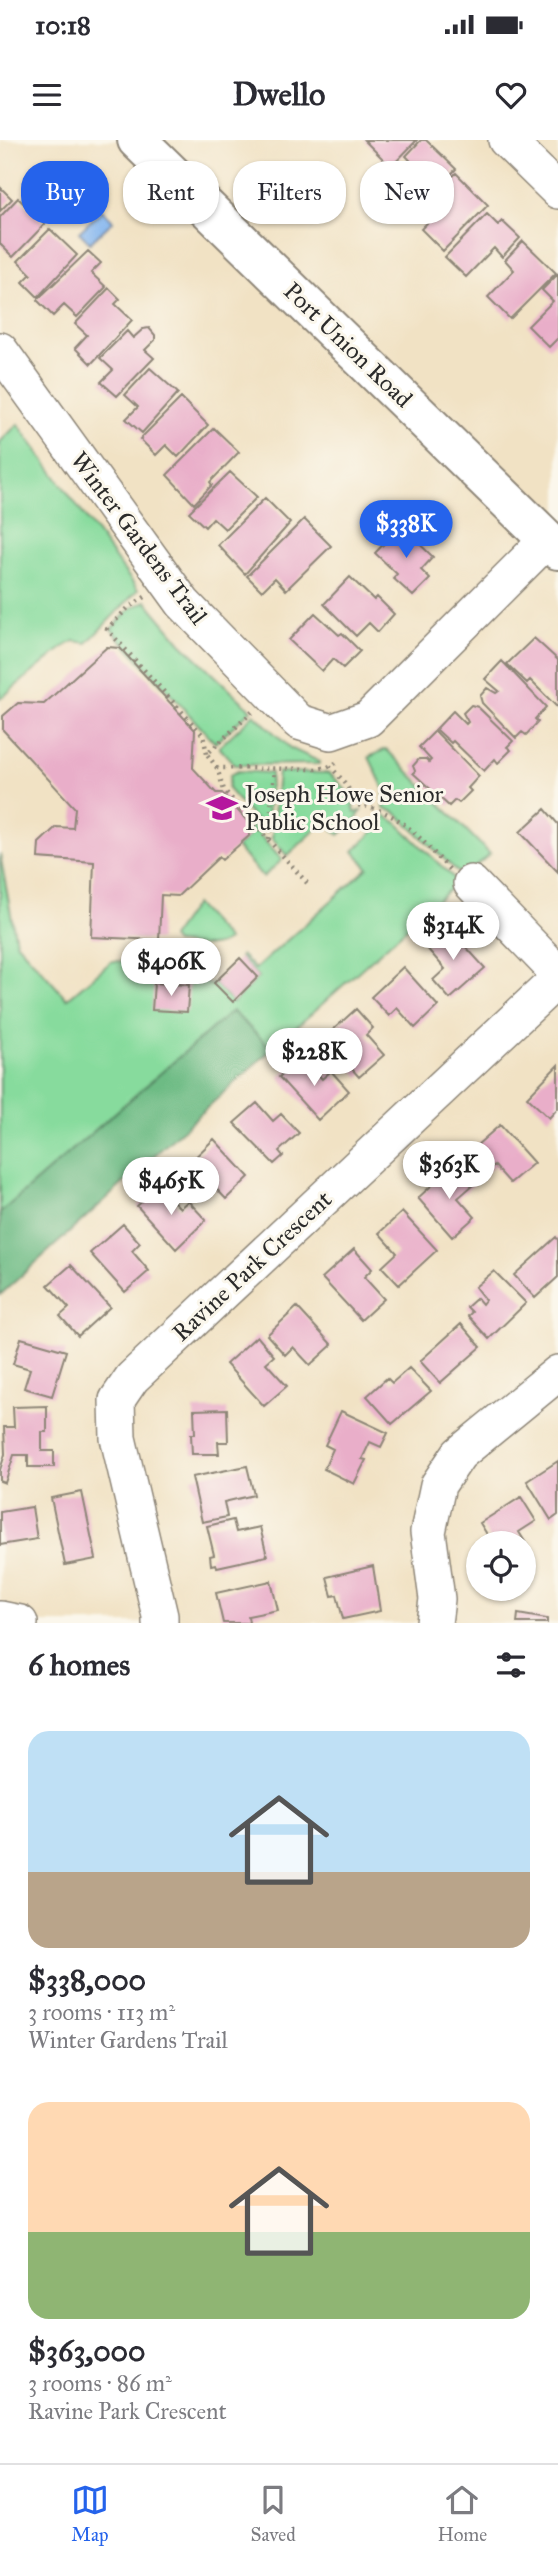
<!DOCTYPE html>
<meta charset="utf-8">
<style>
:root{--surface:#fff;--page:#f2f2f3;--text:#2b2b33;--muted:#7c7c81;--line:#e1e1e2;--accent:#2563eb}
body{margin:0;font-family:"IM FELL Great Primer",serif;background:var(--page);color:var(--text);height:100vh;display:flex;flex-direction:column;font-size:26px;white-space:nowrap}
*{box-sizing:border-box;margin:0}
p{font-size:23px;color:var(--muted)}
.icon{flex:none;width:38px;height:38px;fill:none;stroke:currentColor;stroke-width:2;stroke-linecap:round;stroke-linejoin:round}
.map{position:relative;height:1483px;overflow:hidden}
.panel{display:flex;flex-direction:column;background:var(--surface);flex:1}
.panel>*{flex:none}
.banner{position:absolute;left:21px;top:21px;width:516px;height:63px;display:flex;gap:14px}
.controls{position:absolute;left:466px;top:1391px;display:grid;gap:14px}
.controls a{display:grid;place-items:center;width:70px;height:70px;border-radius:50%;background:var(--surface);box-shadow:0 2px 5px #0004;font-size:35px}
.price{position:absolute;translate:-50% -60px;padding:0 16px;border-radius:24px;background:#fff;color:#222;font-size:23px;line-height:46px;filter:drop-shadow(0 2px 4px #0008)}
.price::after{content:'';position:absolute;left:50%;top:42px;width:21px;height:16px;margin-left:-10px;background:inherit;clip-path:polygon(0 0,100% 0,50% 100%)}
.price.selected{background:var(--accent);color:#fff}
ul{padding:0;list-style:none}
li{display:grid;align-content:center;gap:14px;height:371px;padding:0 28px}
li span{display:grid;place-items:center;height:217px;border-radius:21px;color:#555}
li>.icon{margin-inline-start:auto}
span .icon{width:126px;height:126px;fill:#fffc;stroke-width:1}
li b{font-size:30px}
h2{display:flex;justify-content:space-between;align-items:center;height:84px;padding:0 28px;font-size:30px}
.pill{padding:0 24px;border-radius:28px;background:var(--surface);box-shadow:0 2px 5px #0004;font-size:24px;line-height:63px}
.pill.selected{background:var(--accent);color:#fff}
.status{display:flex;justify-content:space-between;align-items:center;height:49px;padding:0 35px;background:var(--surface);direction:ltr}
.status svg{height:19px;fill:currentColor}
header{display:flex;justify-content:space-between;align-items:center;height:91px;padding:0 28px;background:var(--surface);font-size:32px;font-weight:700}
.tabs{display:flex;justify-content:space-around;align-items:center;height:98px;border-top:2px solid var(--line);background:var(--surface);font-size:19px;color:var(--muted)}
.tabs a{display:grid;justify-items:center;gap:4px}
.tabs .selected{color:var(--accent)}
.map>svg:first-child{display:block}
.green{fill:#87db9d;stroke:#598364;stroke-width:2}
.forest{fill:#6dbb84;stroke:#4c7358;stroke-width:2}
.water{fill:#83b5ef;stroke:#57708d;stroke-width:2}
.building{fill:#e9aec9}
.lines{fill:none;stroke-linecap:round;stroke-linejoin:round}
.minor-casing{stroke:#8e8678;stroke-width:38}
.major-casing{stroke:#8e8678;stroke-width:42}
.path{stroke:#8e8678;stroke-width:4.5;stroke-dasharray:2 5;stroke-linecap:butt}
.minor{stroke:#fff;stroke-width:35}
.major{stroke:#fff;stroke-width:38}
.labels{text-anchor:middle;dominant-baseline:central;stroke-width:6;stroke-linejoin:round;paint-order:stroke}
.street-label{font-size:24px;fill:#2b2b2b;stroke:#fbf7ec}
.poi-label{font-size:24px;fill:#2b2b2b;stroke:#fbf7ec;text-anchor:start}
</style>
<div class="status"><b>10:18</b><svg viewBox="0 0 49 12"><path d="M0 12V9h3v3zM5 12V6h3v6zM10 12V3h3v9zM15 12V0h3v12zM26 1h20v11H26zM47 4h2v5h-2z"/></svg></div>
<header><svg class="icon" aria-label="menu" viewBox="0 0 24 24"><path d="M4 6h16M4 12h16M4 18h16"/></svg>Dwello<svg class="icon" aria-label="heart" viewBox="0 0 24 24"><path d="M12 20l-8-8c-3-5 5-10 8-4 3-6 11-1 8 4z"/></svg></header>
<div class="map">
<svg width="558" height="1483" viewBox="0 0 558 1483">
<rect width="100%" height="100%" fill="#fbf7ec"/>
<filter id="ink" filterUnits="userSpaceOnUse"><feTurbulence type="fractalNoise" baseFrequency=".0143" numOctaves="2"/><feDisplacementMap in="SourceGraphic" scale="14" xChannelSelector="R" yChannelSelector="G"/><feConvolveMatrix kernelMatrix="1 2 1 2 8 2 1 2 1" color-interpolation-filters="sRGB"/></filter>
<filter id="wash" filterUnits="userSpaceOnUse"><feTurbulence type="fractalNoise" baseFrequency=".00686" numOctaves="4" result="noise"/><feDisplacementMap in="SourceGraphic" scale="28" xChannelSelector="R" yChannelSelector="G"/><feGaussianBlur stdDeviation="1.57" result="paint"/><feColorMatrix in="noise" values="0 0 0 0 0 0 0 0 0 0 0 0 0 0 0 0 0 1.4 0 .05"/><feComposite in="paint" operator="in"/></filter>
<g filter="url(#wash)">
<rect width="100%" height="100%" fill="#f1e2c4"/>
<path class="green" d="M18 284 138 450 87 503 74 501 62 508 0 559V302Z
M146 461 181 503 251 570 215 603 111 489 131 468Z
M254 574 290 608 320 622 319 624 235 625 219 607Z
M386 609 490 714 463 737 395 672 384 669V649L369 617Z
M238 631 271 633 266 692 228 649 230 635Z
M278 632 329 633C342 645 352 654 355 673L361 671 356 680 339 695 325 681 287 716 272 698Z
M384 675 397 683 458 742 272 909 232 871 0 1073V714L16 802 67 859 112 821 191 824 209 845 214 843 233 862 258 837 240 818 241 815 255 829 368 728 354 711 376 689Z
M249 683 282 720 263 737 236 707 249 696Z
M195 764 228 800C213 811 193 804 175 803L171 798Z"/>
<path class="forest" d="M232 871 272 909 0 1155V1073Z"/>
<path class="water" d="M102 70 113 81 90 103 79 92Z"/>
<g id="blocks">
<path class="building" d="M364 0H417L391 27Z
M421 0H426L456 29 426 60 398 33 410 20 406 16Z
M456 33 488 65 443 111 421 89 448 62 438 52Z
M0 47 12 59 0 71Z
M18 58 45 84 13 117 0 104V77Z
M487 74 498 85 502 81 520 98 502 117 494 108 466 137 445 117Z
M50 89 77 115 38 157 23 142 31 134 18 121Z
M523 101 556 133 510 179 488 157 514 130 505 120Z
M88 111 101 123 91 133 106 147 77 177 64 165 53 176 37 160Z
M558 134V198L549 207 528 186 553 161 542 150Z
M109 148 120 159 115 164 132 180 91 224 75 208 87 195 75 184Z
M149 188 155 195V200L145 210 154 218 117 256 101 242 113 230 100 218 127 191 133 198 143 189Z
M150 228 178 253 142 293 126 279 138 267 125 255Z
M181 258 208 285 178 317 166 305 156 315 140 299Z
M214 288 239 312 210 342 212 345 194 364 167 335Z
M230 332 257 357 225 389 213 378 205 387 189 372Z
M265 358 290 383 245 434 218 405Z
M304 379 331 406 286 450 275 438 262 451 247 436Z
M401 386 433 417 421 430 430 439 413 456 393 438 397 434 375 413Z
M350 437 374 460 377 457 394 474 378 492 369 483 356 496 324 464Z
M315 473 339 495 342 493 360 511 343 528 333 519 322 531 289 500Z
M534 498 558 520V568L530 540 527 543 507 524Z
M107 507 120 508 195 590 193 628 216 653H222L249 683V696L222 720 219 717 178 756 161 755 159 800 91 797 94 722 38 718 39 703 56 687 73 688 75 668 3 590V576L18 563 44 564Z
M502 521 546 567 535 579 538 582 526 595 522 592 516 598 482 563 480 556 487 548 496 553 499 551 485 539Z
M471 565 478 567 513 601 507 607 511 610 498 623 495 619 484 631 453 601 451 603 436 589 453 571 466 584 468 582 463 573Z
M435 591 479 636 468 648 471 651 459 663 455 660 449 666 413 633 415 631 413 626 419 619H426L429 622 431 620 419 607Z
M545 669 558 684V732L520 692Z
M447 786 485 828 450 859 433 840 445 829 425 806Z
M240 818 258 837 233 862 214 843Z
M403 827 438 866 415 888 397 868 389 876 371 857Z
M154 843 189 845 187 872 152 870Z
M356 869 373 888 366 895 384 915 359 937 345 921 341 924 335 918 339 915 324 898Z
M302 916 322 939 331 931 349 951 318 980 279 937Z
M558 925V968L549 978 527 957Z
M257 963 273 981 281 974 299 993 279 1011 283 1016 274 1024 234 983Z
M500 985 534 1023 510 1043 494 1025 479 1039 461 1019Z
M214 999 249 1037 226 1059 208 1040 200 1047 183 1029Z
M455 1024 473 1045 458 1058 475 1077 452 1097 418 1058Z
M159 1046 180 1068 188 1061 206 1080 176 1109 137 1066Z
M402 1072 437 1110 399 1145 382 1127 397 1113 379 1093Z
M123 1084 140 1103 132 1111 149 1131 125 1152 90 1113Z
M556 1097 558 1100V1137L535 1158 514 1135Z
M354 1109 372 1129 364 1137 384 1159 361 1180 322 1138Z
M71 1125 110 1167 78 1196 60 1176 69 1168 48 1145Z
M494 1131 526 1163 489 1199 468 1176 472 1172 467 1167 477 1158 482 1164 485 1160 475 1147Z
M297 1167 332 1205 310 1225 293 1207 285 1215 267 1195Z
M461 1184 481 1207 440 1243 420 1221Z
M257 1196 274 1216 266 1223 287 1246 264 1266 226 1224Z
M21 1198 66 1211 52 1256 24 1248 30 1229 13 1224Z
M409 1228 431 1251 392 1284 367 1256 387 1238 392 1243Z
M47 1266V1292H42V1311H54V1327H28V1315H14L5 1343 0 1341V1330L5 1314 4 1287H14L13 1267Z
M227 1269 228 1302H218L219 1314H192L191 1294H195L194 1270Z
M341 1271 388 1293 381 1307 370 1302 362 1319 366 1320 354 1344 324 1329 333 1309 325 1305Z
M558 1321V1375L551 1380 527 1341Z
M247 1326 254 1355 224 1362 227 1377 202 1382 192 1337Z
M82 1352 96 1419 65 1425 51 1358Z
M521 1357 536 1381 519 1392 528 1407 523 1410V1404H493L480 1383Z
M32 1367 37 1399 0 1405V1372Z
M233 1380 236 1392 260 1387 267 1416 217 1427 216 1424 211 1425 210 1416 214 1415 207 1386Z
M373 1426 380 1471 343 1479 337 1455 332 1456 327 1437Z
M271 1441 278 1470 248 1476 249 1483H223L216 1453Z
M518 1474 547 1479V1483H517Z"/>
</g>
</g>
<g filter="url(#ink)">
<use href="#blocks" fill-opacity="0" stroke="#8e8678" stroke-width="2"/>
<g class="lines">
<g class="minor-casing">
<path id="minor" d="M506 0 558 51
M0 210 183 463 299 582 331 592 368 579 547 400
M471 743 558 833
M0 1479 20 1483
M160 1483V1476L118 1298 117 1260 132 1238 558 839
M434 1483 437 1459 428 1392 438 1345 459 1314 558 1233"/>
</g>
<g class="major-casing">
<path id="major" d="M137 0 558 410"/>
</g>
<path class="path" d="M145 457 129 467 107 489 203 595 207 614
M330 626 346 644 357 665C402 671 420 699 450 730
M217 628 207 614 252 572
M269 699 274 629
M307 743 224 650 217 628 316 629 328 627 336 623"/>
<use href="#minor" class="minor"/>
<use href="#major" class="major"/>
</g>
</g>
<defs>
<g id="school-bare" transform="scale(2.415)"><path d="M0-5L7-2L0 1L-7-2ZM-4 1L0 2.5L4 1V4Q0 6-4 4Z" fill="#b5179e" stroke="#fbf7ec" stroke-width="2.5" paint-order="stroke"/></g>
</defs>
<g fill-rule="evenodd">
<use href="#school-bare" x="222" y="668"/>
</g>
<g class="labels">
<g class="street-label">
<text transform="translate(348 205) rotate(44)">Port Union Road</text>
<text transform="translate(139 398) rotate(53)">Winter Gardens Trail</text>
<text transform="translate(252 1126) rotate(-43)">Ravine Park Crescent</text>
</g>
<g class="poi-label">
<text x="245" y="654">Joseph Howe Senior<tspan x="245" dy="28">Public School</tspan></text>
</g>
</g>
</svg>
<div class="controls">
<a><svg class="icon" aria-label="locate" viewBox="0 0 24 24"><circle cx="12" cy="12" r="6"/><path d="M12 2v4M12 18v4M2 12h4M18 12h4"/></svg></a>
</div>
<b class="price selected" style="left:406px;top:420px">$338K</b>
<b class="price" style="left:453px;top:822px">$314K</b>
<b class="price" style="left:171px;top:858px">$406K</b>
<b class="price" style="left:314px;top:948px">$228K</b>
<b class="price" style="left:449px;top:1061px">$363K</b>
<b class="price" style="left:171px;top:1077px">$465K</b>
<div class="banner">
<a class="pill selected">Buy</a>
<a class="pill">Rent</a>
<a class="pill">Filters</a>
<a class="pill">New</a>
</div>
</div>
<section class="panel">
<h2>6 homes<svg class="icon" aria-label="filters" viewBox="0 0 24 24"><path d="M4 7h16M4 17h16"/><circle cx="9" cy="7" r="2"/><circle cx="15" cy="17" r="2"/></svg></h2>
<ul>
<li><span style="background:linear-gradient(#bfe0f5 65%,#b9a48a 0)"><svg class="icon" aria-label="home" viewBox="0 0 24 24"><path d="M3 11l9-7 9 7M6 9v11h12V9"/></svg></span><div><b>$338,000</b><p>3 rooms · 113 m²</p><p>Winter Gardens Trail</p></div></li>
<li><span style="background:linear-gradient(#ffd9b3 60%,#8fb573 0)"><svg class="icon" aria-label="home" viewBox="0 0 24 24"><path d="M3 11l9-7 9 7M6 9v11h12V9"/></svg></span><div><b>$363,000</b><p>3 rooms · 86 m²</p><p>Ravine Park Crescent</p></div></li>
</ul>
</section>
<nav class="tabs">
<a class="selected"><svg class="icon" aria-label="map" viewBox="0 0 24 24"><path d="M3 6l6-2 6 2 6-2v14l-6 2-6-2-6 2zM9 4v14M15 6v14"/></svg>Map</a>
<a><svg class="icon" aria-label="saved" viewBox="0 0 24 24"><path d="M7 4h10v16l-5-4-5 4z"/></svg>Saved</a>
<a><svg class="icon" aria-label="home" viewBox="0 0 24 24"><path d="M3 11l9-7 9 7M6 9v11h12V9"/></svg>Home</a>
</nav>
